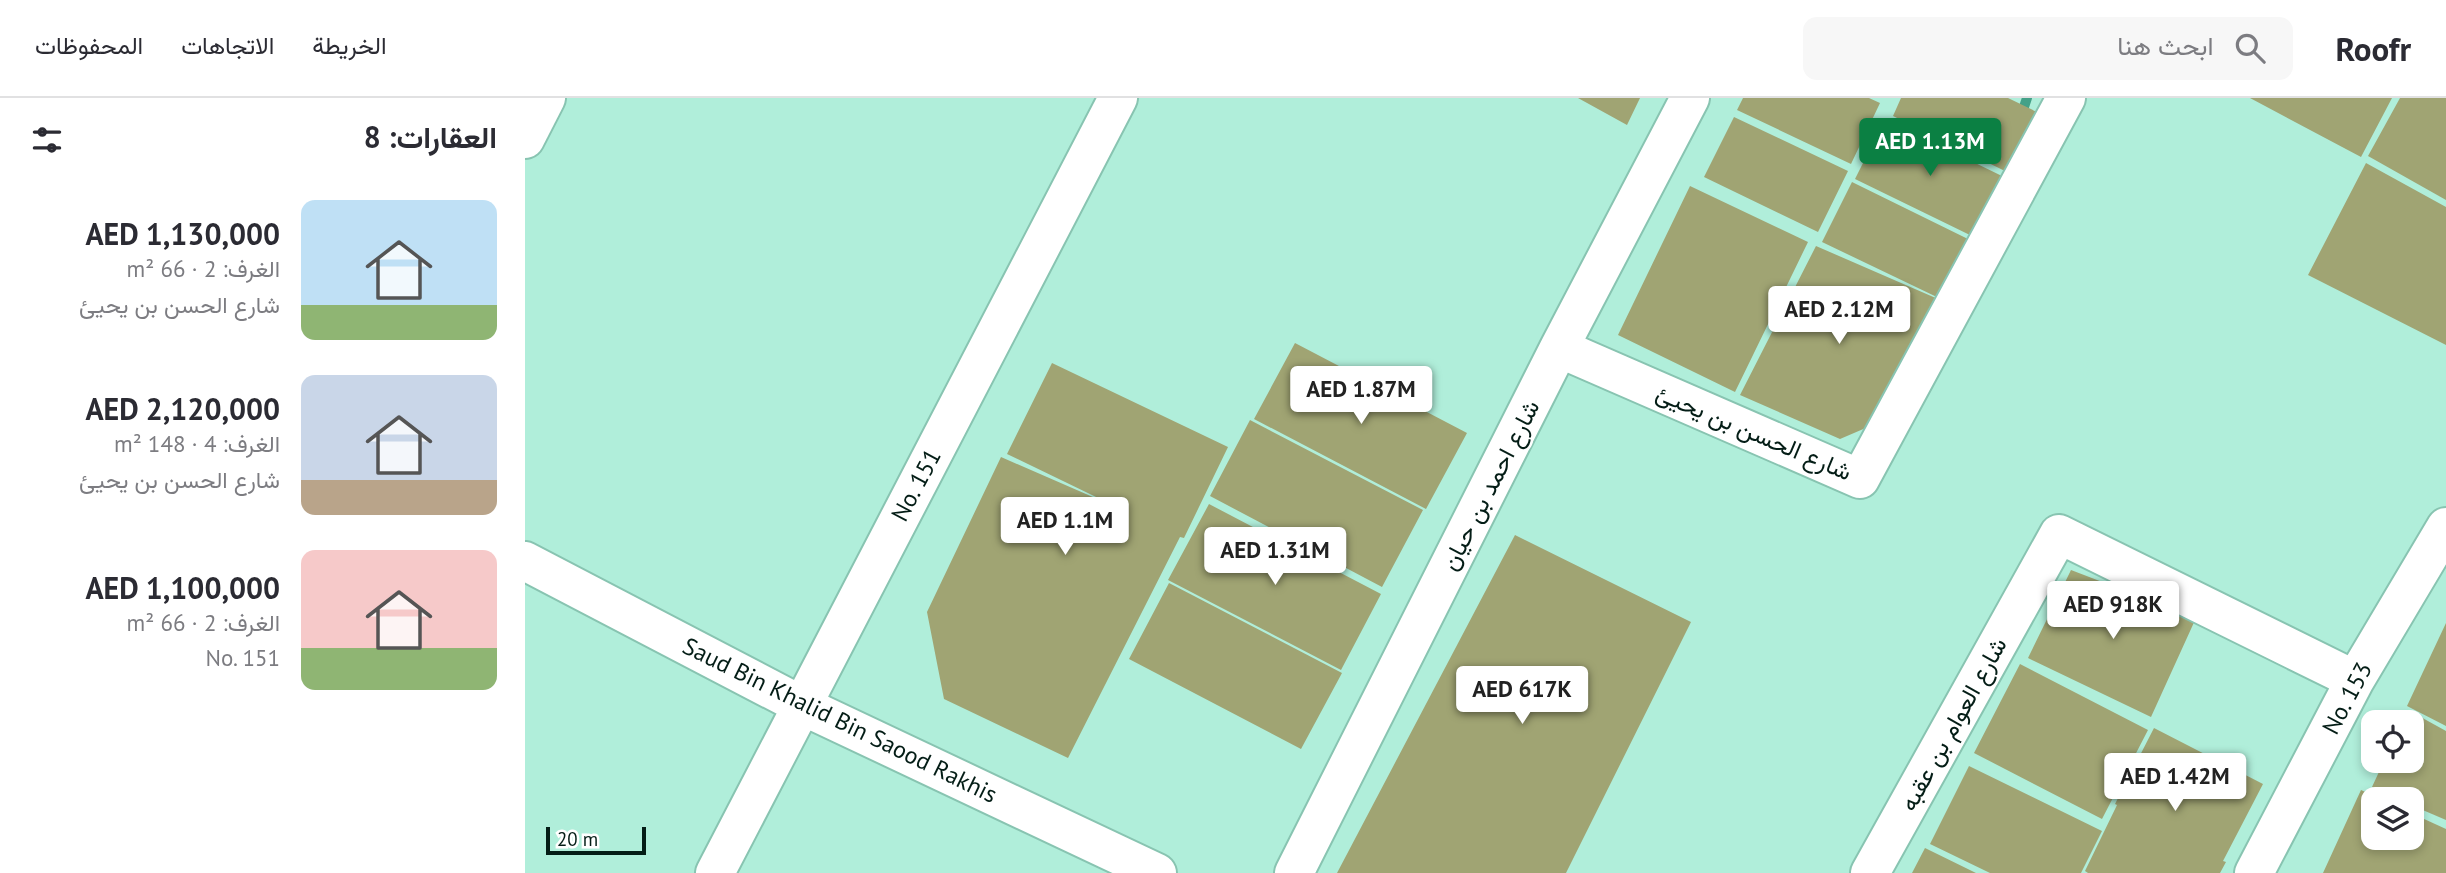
<!DOCTYPE html>
<html lang="ar">
<meta charset="utf-8">
<style>
:root{--surface:#fff;--page:#f7f7f7;--text:#2b2b33;--muted:#7c7c81;--line:#e1e1e2;--accent:#0b8043}
body{margin:0;font-family:"PT Sans",Vazirmatn,sans-serif;background:var(--page);color:var(--text);direction:rtl;height:100vh;display:flex;flex-direction:column;font-size:26px;white-space:nowrap}
*{box-sizing:border-box;margin:0}
p{font-size:23px;color:var(--muted)}
.icon{flex:none;width:38px;height:38px;fill:none;stroke:currentColor;stroke-width:2;stroke-linecap:round;stroke-linejoin:round}
.map{position:relative;flex:1;overflow:hidden;direction:ltr}
.drawer{display:flex;flex-direction:column;background:var(--surface);width:525px}
.drawer>*{flex:none}
.fabs{position:absolute;left:1836px;top:612px;display:grid;gap:14px}
.fabs a{display:grid;place-items:center;width:63px;height:63px;border-radius:14px;background:var(--surface);box-shadow:0 4px 10px #0003;font-size:35px}
.scale{position:absolute;left:21px;bottom:18px;width:100px;box-sizing:border-box;padding-left:7px;border:4px solid #041d16;border-top:0;font-size:19px;line-height:24px;white-space:nowrap;color:#041d16;-webkit-text-stroke:5px #fff;paint-order:stroke}
.price{position:absolute;translate:-50% -60px;padding:0 16px;border-radius:7px;background:#fff;color:#222;font-size:23px;line-height:46px;filter:drop-shadow(0 2px 4px #0008)}
.price::after{content:'';position:absolute;left:50%;top:42px;width:21px;height:16px;margin-left:-10px;background:inherit;clip-path:polygon(0 0,100% 0,50% 100%)}
.price.current{background:var(--accent);color:#fff}
ul{padding:0;list-style:none}
li{display:flex;align-items:center;gap:21px;height:175px;padding:0 28px}
li span{display:grid;place-items:center;flex:none;width:196px;height:140px;border-radius:14px;color:#555}
li>.icon{margin-inline-start:auto}
span .icon{width:84px;height:84px;fill:#fffc;stroke-width:1}
li b{font-size:30px}
h2{display:flex;justify-content:space-between;align-items:center;height:84px;padding:0 28px;font-size:30px}
header{display:flex;align-items:center;gap:42px;box-sizing:border-box;height:98px;padding:0 35px;background:var(--surface);border-bottom:2px solid var(--line)}
header strong{font-size:33px}
nav{display:flex;gap:38px;margin-inline-start:auto;font-size:24px}
.search{width:490px;height:63px;background:var(--page);display:flex;align-items:center;gap:18px;box-sizing:border-box;padding:0 24px;border-radius:14px;color:var(--muted);font-size:26px}
main{display:flex;flex:1;min-height:0}
.map>svg:first-child{display:block}
.lines{fill:none;stroke-linecap:round;stroke-linejoin:round}
.stream{stroke:#44a188;stroke-width:10}
.building{fill:#a0a473}
.minor-casing{stroke:#88c4b1;stroke-width:42}
.major-casing{stroke:#88c4b1;stroke-width:42}
.minor{stroke:#fff;stroke-width:38}
.major{stroke:#fff;stroke-width:38}
.labels{text-anchor:middle;dominant-baseline:central;stroke-width:5;stroke-linejoin:round;paint-order:stroke}
.street-label{font-size:24px;fill:#041d16;stroke:#fff}
</style>
<header>
<strong>Roofr</strong>
<div class="search"><svg class="icon" aria-label="search" viewBox="0 0 24 24"><circle cx="10" cy="10" r="6"/><path d="M15 15l6 6"/></svg>ابحث هنا</div>
<nav><a>الخريطة</a><a>الاتجاهات</a><a>المحفوظات</a></nav>
</header>
<main>
<div class="map">
<svg width="1921" height="775" viewBox="0 0 1921 775">
<rect width="100%" height="100%" fill="#b0eeda"/>
<g class="lines">
<path class="stream" d="M1496 18 1502 0"/>
</g>
<path class="building" d="M1053 0H1115L1102 27Z
M1218 0H1344L1355 5 1326 66 1212 12Z
M1376 0H1483L1516 16 1486 76 1368 18Z
M1725 0H1867L1836 59Z
M1875 0H1921V102L1843 58Z
M1209 19 1323 73 1293 134 1179 79Z
M1360 21 1479 79 1449 139 1330 81Z
M1841 65 1921 109V247L1783 177Z
M1327 84 1445 142 1416 201 1297 144Z
M1165 88 1283 144 1210 294 1093 237Z
M1291 148 1413 201 1350 326 1315 341 1215 297Z
M770 245 942 335 901 411 729 321Z
M527 265 703 349 659 440 655 439 543 660 419 601 402 514 476 359 600 413 482 356Z
M725 322 898 412 857 489 685 398Z
M684 406 856 496 816 572 643 482Z
M990 437 1166 524 1041 775H812Z
M1546 472 1671 520 1626 619 1503 560Z
M644 485 817 575 776 651 604 561Z
M1921 525V628L1882 608Z
M1495 566 1623 632 1577 721 1449 655Z
M1883 612 1921 633V722L1886 707V702H1875L1847 689 1859 663H1886V625H1877Z
M1629 630 1738 686 1698 763 1701 764 1695 775H1563L1560 773 1592 707 1590 706Z
M1444 668 1577 733 1556 775H1465L1405 746Z
M1836 692 1858 702H1848V740H1886V715L1921 731V775H1798Z
M1400 750 1451 775H1387Z"/>
<g class="lines">
<g class="minor-casing">
<path id="minor" d="M1034 250 1335 381 1541 0
M0 463 276 607 632 775
M190 775 593 0
M769 775 1034 250 1165 0
M1345 775 1534 436 1830 582
M1729 775 1830 582 1921 429"/>
</g>
<g class="major-casing">
<path id="major" d="M0 41 21 0"/>
</g>
<use href="#minor" class="minor"/>
<use href="#major" class="major"/>
</g>
<g class="labels">
<g class="street-label">
<text transform="translate(1229 334) rotate(23)">شارع الحسن بن يحيئ</text>
<text transform="translate(391 387) rotate(-62)">No. 151</text>
<text transform="translate(965 387) rotate(-63)">شارع احمد بن حيان</text>
<text transform="translate(1822 600) rotate(-62)">No. 153</text>
<text transform="translate(315 622) rotate(26)">Saud Bin Khalid Bin Saood Rakhis</text>
<text transform="translate(1428 626) rotate(-61)">شارع العوام بن عقبه</text>
</g>
</g>
</svg>
<div class="fabs">
<a><svg class="icon" aria-label="locate" viewBox="0 0 24 24"><circle cx="12" cy="12" r="6"/><path d="M12 2v4M12 18v4M2 12h4M18 12h4"/></svg></a>
<a><svg class="icon" aria-label="layers" viewBox="0 0 24 24"><path d="M12 4l9 5-9 5-9-5zM3 14l9 5 9-5"/></svg></a>
</div>
<div class="scale">20 m</div>
<b class="price current" style="left:1405px;top:80px">AED 1.13M</b>
<b class="price" style="left:1314px;top:248px">AED 2.12M</b>
<b class="price" style="left:836px;top:328px">AED 1.87M</b>
<b class="price" style="left:540px;top:459px">AED 1.1M</b>
<b class="price" style="left:750px;top:489px">AED 1.31M</b>
<b class="price" style="left:1588px;top:543px">AED 918K</b>
<b class="price" style="left:997px;top:628px">AED 617K</b>
<b class="price" style="left:1650px;top:715px">AED 1.42M</b>
</div>
<section class="drawer">
<h2>العقارات: 8<svg class="icon" aria-label="filters" viewBox="0 0 24 24"><path d="M4 7h16M4 17h16"/><circle cx="9" cy="7" r="2"/><circle cx="15" cy="17" r="2"/></svg></h2>
<ul>
<li><span style="background:linear-gradient(#bfe0f5 75%,#8fb573 0)"><svg class="icon" aria-label="home" viewBox="0 0 24 24"><path d="M3 11l9-7 9 7M6 9v11h12V9"/></svg></span><div><b>AED 1,130,000</b><p>الغرف: 2 · 66 m²</p><p>شارع الحسن بن يحيئ</p></div></li>
<li><span style="background:linear-gradient(#c9d6e8 75%,#b9a48a 0)"><svg class="icon" aria-label="home" viewBox="0 0 24 24"><path d="M3 11l9-7 9 7M6 9v11h12V9"/></svg></span><div><b>AED 2,120,000</b><p>الغرف: 4 · 148 m²</p><p>شارع الحسن بن يحيئ</p></div></li>
<li><span style="background:linear-gradient(#f6c9c9 70%,#8fb573 0)"><svg class="icon" aria-label="home" viewBox="0 0 24 24"><path d="M3 11l9-7 9 7M6 9v11h12V9"/></svg></span><div><b>AED 1,100,000</b><p>الغرف: 2 · 66 m²</p><p>No. 151</p></div></li>
</ul>
</section>
</main>
